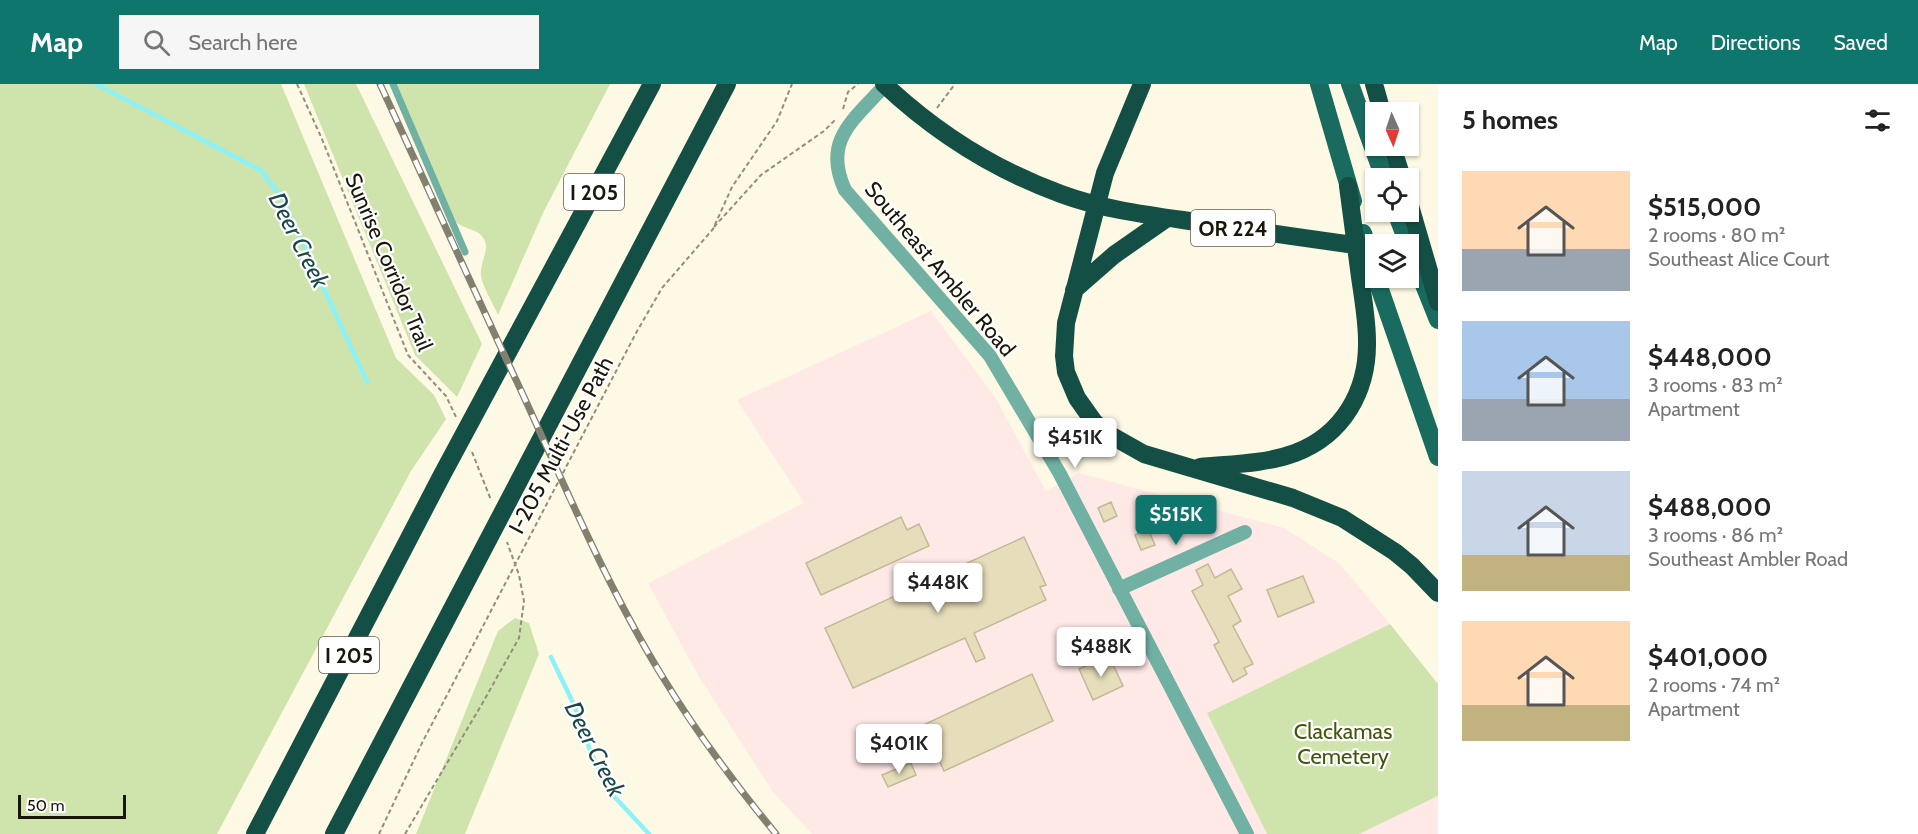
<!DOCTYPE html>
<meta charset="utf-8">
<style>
:root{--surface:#fff;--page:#f6f6f6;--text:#222;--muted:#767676;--accent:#0f766e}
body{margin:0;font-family:Cabin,sans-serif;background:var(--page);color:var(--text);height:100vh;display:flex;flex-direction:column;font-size:22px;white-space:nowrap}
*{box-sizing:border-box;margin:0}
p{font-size:20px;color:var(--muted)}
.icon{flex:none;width:33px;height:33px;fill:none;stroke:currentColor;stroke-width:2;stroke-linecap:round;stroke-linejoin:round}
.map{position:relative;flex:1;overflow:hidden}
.drawer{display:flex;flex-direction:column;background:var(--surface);width:480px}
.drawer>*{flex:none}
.needle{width:39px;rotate:177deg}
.controls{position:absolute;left:1365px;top:18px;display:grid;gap:12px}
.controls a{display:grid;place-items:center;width:54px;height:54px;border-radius:0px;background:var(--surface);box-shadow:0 2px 4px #0004;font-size:30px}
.scale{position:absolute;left:18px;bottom:15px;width:108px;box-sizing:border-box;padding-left:6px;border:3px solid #1a170a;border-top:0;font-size:16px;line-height:21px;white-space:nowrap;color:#1a170a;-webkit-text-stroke:4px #fff;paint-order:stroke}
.price{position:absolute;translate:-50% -51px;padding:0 14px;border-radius:6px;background:#fff;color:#222;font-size:20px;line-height:39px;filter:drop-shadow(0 2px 3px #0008)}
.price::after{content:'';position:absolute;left:50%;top:36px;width:18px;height:14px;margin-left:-9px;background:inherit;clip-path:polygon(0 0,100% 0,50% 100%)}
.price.current{background:var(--accent);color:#fff}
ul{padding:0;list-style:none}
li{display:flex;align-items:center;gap:18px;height:150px;padding:0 24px}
li span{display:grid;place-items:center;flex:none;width:168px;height:120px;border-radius:0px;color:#555}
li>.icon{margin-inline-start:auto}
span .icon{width:72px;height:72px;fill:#fffc;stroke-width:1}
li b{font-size:26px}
h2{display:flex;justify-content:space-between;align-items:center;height:72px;padding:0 24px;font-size:26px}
header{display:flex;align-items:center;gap:36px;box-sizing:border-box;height:84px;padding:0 30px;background:var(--accent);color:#fff}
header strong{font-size:28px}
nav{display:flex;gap:33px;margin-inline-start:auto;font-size:21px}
.search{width:420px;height:54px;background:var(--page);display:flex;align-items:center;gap:15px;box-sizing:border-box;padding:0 21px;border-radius:0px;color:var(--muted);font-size:22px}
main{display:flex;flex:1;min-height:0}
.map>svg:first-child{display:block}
.industrial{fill:#ffe9e7}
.green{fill:#cfe3ac}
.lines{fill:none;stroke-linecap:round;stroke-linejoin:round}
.stream{stroke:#8df1f8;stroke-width:4.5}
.building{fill:#e6ddbb;stroke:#c2b998;stroke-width:1.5}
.path{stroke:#928e7d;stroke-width:2;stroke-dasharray:4.5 3;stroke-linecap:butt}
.lane{stroke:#70b1a4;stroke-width:7}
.street{stroke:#70b1a4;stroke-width:14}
.primary{stroke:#186b5e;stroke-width:18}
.highway{stroke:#144f45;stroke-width:18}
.rail-casing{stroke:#848070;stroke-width:7}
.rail{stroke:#fff;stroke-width:4.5;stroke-dasharray:14;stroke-linecap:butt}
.labels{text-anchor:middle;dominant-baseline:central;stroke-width:4.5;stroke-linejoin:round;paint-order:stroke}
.shield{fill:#fff;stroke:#5f5d54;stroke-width:1.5}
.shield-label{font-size:21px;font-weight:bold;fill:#1a170a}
.street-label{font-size:22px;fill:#1a170a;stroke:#fff}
.park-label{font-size:22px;fill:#435609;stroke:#fff}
.water-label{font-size:24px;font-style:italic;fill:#19474a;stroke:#fff}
</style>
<header>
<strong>Map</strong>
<div class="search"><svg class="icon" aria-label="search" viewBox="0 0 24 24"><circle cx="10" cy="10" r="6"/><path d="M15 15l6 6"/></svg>Search here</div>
<nav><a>Map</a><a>Directions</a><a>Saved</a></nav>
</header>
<main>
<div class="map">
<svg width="1438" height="750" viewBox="0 0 1438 750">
<rect width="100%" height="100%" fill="#fef9e4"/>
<path class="industrial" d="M931 227 995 313 1046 407 1079 389 1284 444 1340 480 1390 540 1207 629 1267 750H812L773 708 699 593 648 499 804 419 737 316Z
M1438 712V750H1359Z"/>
<path class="green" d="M0 0H281L396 274 434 311 446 335 411 387 217 750H0Z
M304 0H356L482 260 457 313 415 271Z
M396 0H610L544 127 498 231C493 219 483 204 481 192 479 177 493 164 481 151 475 145 464 145 456 138Z
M515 534 529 539 539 570 465 750H416L498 547Z
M1390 540 1438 600V712L1359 750H1267L1207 629Z"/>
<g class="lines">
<path class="stream" d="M96 0 260 86 281 112 367 298
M551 573 575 623 591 669 611 709 649 750"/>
</g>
<path class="building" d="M1111 418 1117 432 1104 438 1098 424Z
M901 433 907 446 919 440 929 462 821 511 806 479Z
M1148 445 1155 461 1141 466 1135 451Z
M1024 453 1046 501 1040 503 1046 516 974 549 985 574 976 578 965 554 853 604 825 544Z
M1208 480 1215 494 1231 485 1242 505 1228 512 1241 537 1233 542 1253 580 1244 584 1247 590 1233 598 1214 561 1219 558 1192 507 1203 501 1196 486Z
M1303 492 1314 518 1278 533 1267 506Z
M1109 572 1123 602 1093 616 1079 585Z
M1032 590 1053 637 944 687 923 641Z
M911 679 916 691 888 703 882 691Z"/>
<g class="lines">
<path class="path" d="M297 0 322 55 408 271 446 312 456 333
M937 24 955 0
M843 25 848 8 858 0
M714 143 761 91 824 47 835 36
M472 368 491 416
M379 750 422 659 636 249 662 204 713 145 732 103 777 37 792 0
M405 750 482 620 519 554 524 517 519 491 507 458"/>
<path class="lane" d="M393 0 465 168"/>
<path class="street" d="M885 1C854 36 822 56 845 106L990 272 1060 390 1247 750
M1119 505 1245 448"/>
<path class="primary" d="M1319 0 1353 117
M1350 0 1384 94
M1396 128 1408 160
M1363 149 1376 191
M1408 161 1438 236
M1376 194 1438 373"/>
<path class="highway" d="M884 0C935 48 995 86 1061 110 1107 127 1156 132 1204 139 1261 148 1318 156 1376 164
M1142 0 1105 89 1066 239 1064 272 1066 288 1077 314 1094 338 1105 348 1144 370 1293 414 1342 434 1395 468 1412 482 1438 509
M1374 0 1382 28
M1392 62 1402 94
M1408 115 1438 218
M1074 206 1114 171 1167 134
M1200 383C1232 380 1265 380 1295 369 1343 351 1368 307 1367 257 1367 236 1363 214 1360 193 1356 163 1352 132 1348 102
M255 750 442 391 652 0
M334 750 727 0"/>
<g class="rail-casing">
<path id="rail" d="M380 0C428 104 475 209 524 313 567 407 608 504 662 592 696 648 735 700 776 750"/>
</g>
<use href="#rail" class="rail"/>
</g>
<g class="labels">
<g class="shield">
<rect x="564" y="90" width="60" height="36" rx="4.5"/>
<rect x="1191" y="126" width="84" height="36" rx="4.5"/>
<rect x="319" y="553" width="60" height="36" rx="4.5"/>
</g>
<g class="shield-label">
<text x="594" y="108">I 205</text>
<text x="1233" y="144">OR 224</text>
<text x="349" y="571">I 205</text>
</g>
<g class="street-label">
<text transform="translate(389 178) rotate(67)">Sunrise Corridor Trail</text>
<text transform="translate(940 185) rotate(50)">Southeast Ambler Road</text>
<text transform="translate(561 361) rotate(-62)">I-205 Multi-Use Path</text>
</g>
<g class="park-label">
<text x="1343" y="647">Clackamas<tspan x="1343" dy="25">Cemetery</tspan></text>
</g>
<g class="water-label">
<text transform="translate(299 156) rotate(63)">Deer Creek</text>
<text transform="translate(595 665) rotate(63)">Deer Creek</text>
</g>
</g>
</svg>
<div class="controls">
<a><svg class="needle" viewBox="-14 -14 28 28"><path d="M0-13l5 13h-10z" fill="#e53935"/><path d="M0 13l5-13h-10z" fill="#767676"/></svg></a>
<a><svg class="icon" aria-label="locate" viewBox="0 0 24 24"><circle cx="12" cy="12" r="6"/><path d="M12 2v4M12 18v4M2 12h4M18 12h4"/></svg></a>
<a><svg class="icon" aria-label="layers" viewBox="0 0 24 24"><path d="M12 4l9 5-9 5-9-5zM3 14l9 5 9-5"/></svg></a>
</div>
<div class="scale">50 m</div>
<b class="price" style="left:1075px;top:385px">$451K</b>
<b class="price current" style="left:1176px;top:462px">$515K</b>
<b class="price" style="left:938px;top:530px">$448K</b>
<b class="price" style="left:1101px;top:594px">$488K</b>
<b class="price" style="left:899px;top:691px">$401K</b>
</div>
<section class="drawer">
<h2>5 homes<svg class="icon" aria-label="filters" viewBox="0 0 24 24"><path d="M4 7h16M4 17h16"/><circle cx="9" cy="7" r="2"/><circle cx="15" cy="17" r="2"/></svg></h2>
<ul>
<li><span style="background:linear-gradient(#ffd9b3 65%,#9aa5b1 0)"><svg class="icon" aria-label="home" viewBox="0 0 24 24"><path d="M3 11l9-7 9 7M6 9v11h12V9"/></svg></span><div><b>$515,000</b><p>2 rooms · 80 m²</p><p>Southeast Alice Court</p></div></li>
<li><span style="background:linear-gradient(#a9c7e8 65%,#9aa5b1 0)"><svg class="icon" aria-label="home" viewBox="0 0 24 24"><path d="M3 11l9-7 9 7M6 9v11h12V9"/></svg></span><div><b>$448,000</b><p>3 rooms · 83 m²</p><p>Apartment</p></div></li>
<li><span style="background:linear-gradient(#c9d6e8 70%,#c2b280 0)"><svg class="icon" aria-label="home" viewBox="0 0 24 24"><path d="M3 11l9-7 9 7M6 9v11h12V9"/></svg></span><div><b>$488,000</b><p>3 rooms · 86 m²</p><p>Southeast Ambler Road</p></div></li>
<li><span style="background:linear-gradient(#ffd9b3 70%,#c2b280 0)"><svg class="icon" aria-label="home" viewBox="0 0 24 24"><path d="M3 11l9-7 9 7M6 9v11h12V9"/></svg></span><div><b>$401,000</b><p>2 rooms · 74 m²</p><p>Apartment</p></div></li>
</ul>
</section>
</main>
